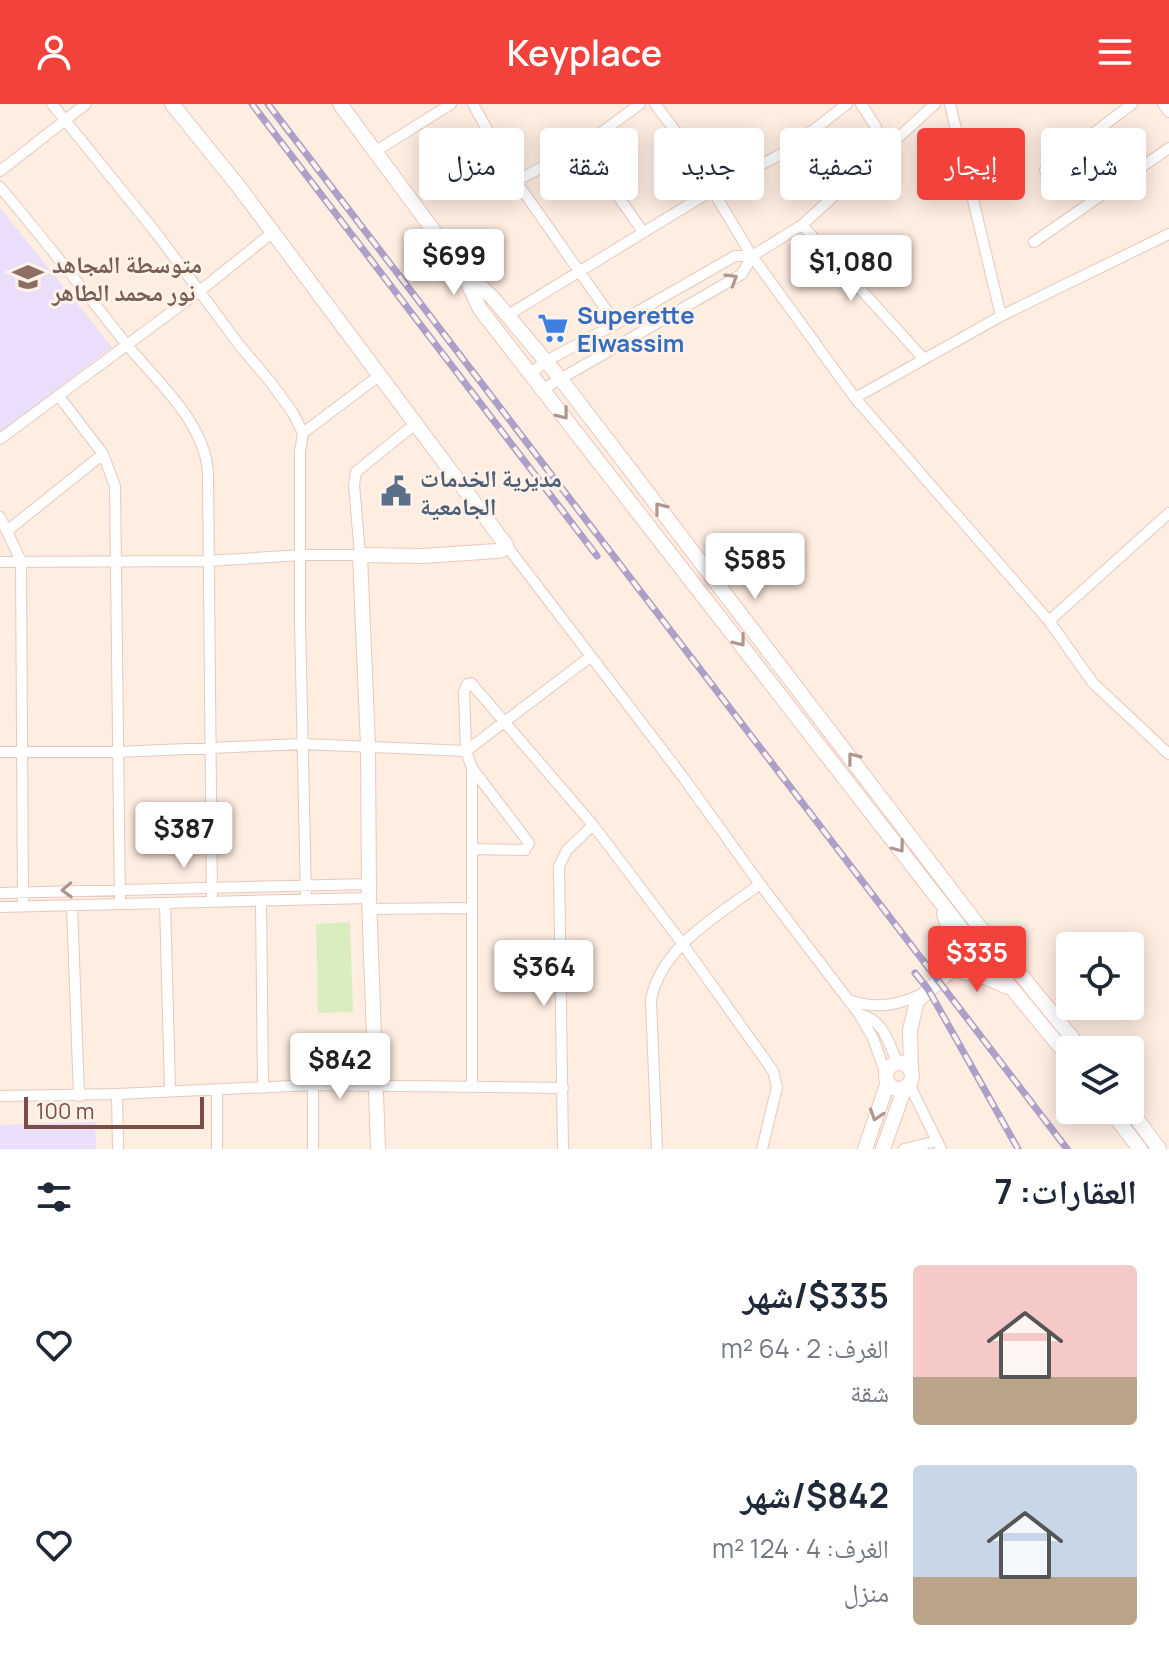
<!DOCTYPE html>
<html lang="ar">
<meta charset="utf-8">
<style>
:root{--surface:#fff;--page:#f2f2f3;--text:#1f2937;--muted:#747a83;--accent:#f3413b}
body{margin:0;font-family:Manrope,"Noto Naskh Arabic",sans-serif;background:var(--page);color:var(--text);direction:rtl;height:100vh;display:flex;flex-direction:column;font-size:30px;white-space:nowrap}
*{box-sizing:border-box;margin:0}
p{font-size:26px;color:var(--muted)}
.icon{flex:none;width:44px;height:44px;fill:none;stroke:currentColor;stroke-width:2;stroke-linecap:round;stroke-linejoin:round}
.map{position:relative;height:1045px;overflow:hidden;direction:ltr}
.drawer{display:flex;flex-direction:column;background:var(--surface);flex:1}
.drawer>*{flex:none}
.banner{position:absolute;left:24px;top:24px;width:1122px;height:72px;direction:rtl;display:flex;gap:16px}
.controls{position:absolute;left:1056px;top:828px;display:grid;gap:16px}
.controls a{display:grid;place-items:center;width:88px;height:88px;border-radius:8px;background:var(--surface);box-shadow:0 4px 20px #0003;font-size:40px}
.scale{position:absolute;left:24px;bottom:20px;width:180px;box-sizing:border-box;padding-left:8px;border:4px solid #784e46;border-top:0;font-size:22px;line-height:28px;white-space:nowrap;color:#784e46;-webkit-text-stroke:6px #fff2e9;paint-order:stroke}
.price{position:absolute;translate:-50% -68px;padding:0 18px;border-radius:8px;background:#fff;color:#222;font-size:26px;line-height:52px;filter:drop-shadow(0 2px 4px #0008)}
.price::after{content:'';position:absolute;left:50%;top:48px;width:24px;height:18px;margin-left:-12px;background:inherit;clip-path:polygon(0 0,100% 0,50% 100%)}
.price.current{background:var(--accent);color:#fff}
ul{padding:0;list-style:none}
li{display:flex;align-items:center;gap:24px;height:200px;padding:0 32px}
li span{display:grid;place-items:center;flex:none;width:224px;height:160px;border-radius:8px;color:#555}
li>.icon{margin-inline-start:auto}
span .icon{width:96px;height:96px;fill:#fffc;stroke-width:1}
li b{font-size:34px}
h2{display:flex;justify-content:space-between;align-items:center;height:96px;padding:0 32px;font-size:34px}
.tag{padding:0 28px;border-radius:8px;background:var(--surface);box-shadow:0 4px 20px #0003;font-size:28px;line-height:72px}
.tag.current{background:var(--accent);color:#fff}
header{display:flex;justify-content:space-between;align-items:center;height:104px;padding:0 32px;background:var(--accent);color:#fff;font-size:36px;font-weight:600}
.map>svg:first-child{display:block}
.education{fill:#eadefa}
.green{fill:#daedbe}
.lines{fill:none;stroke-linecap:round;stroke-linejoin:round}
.street-casing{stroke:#e5c9bf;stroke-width:12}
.secondary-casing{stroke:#ebc8bb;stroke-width:16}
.street{stroke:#fff;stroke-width:10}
.secondary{stroke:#fff;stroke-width:14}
.rail-casing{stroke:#ad9fc8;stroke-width:7}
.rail{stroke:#fff2e9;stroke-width:4;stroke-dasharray:12;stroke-linecap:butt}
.oneway{stroke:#ae9590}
.labels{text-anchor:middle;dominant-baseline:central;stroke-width:6;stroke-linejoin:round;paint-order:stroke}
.education-label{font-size:24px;font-weight:bold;fill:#785e54;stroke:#fff2e9;text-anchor:start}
.shop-label{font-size:24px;font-weight:bold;fill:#366cbe;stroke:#fff2e9;text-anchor:start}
.service-label{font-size:24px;font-weight:bold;fill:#4e5e75;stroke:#fff2e9;text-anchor:start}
</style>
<header><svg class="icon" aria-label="menu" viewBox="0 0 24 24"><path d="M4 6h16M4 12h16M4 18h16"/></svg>Keyplace<svg class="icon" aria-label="person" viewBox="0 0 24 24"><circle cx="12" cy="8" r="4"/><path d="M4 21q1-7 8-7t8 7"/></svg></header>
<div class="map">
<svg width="1169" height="1045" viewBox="0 0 1169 1045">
<rect width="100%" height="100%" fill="#feede1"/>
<path class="education" d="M0 104 112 243 0 329Z
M95 1018 96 1045H0V1021Z"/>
<path class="green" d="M350 818 353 908 318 909 316 820Z"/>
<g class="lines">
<g class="street-casing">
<path id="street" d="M52 0 157 130 240 242 272 280 293 309 303 329 300 348V517L306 795
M473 0 516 77 583 42 640 0
M655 0 682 36 752 152 855 294 1049 517 1093 579 1169 650
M861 0 876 23
M950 0 1001 212
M1163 0 1169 8
M583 42 643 128
M376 47 451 0
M1045 66 1132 0
M0 67 86 0
M516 77 616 220
M0 83C42 133 83 185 123 236 154 275 204 316 208 368L212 798
M802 121 924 255
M1034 138 1169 44
M508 211 713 86 785 48 847 0
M531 269 546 257 616 220 735 152H752
M543 285 742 170 752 152 802 121 935 0
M58 291 103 350 115 382 120 800
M855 294 1001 212 1169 130
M303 329 380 271
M0 335 201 186 272 129
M0 413 21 457 23 801
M7 427 103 350
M506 441 683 673 760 780 859 910 873 934 886 971
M0 458 208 457 301 451H360L354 381 356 368 415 320
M1049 517 1169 409
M0 648H117L303 640 466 647 590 553
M472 745 525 746 529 739 472 664
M0 789 369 780
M261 798 263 984
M165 799 170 985
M72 801 79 992
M0 803 369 794
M472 804V981
M369 805 472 804V664L466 647 464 588 467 580 471 579 593 721 682 839 773 967 777 983 762 1045
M848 896C875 905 895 902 920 891
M859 910C884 916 888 938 898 960
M909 980 941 1045
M217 987V1045
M117 990 313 981 563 984
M0 992 117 990 118 1045
M313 1045V981
M563 1045 559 762 567 746 593 721
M657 1045 651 896C661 842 719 811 760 780
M904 1045 937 1037"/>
</g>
<g class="secondary-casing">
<path id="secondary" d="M172 0 239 83 506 441 502 446 496 447 423 452 360 451 368 642 369 794 378 1045
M340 0 462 165 492 193 560 274 984 829
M465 173 480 205 974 841 959 852 952 865 917 897 910 926 911 968
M944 810 951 830 952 864
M999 844 1082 946
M987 854 1070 955
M952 865 987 874 1008 883
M886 972a13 13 0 1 1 26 0a13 13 0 1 1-26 0Z
M1110 1006 1140 1045
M1130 1006 1159 1045
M865 1045 888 978
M883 1045 905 983"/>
</g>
<use href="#street" class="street"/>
<use href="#secondary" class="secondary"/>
<g class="rail-casing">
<path id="rail" d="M252 0 597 452
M268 0 1067 1045
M915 869 928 885 1018 1045"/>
</g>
<use href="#rail" class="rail"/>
</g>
<defs><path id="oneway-chevron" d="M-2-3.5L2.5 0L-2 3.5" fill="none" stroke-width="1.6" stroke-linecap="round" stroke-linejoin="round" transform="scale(2)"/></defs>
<g class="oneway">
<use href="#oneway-chevron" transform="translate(732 175) rotate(-32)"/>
<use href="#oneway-chevron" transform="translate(563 310) rotate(52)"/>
<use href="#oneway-chevron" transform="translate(660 404) rotate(-128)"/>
<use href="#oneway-chevron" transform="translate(740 537) rotate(52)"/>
<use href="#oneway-chevron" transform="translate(853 654) rotate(-128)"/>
<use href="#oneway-chevron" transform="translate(899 743) rotate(53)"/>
<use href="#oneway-chevron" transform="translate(67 786) rotate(178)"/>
<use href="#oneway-chevron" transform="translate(876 1011) rotate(108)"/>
</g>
<defs>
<g id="school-bare" transform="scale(2.4)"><path d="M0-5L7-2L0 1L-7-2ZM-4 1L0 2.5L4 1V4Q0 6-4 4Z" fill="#8d6e63" stroke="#fff2e9" stroke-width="2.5" paint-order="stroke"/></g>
<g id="supermarket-bare" transform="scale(2.4)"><path d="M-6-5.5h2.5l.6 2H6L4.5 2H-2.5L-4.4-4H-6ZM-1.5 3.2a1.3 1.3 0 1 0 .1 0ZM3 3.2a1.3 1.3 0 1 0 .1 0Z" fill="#3f7fe0" stroke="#fff2e9" stroke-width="2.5" paint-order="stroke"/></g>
<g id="civic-bare" transform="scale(2.4)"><path d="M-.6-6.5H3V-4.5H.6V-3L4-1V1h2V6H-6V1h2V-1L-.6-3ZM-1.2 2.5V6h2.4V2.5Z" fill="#5c6f8a" stroke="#fff2e9" stroke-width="2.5" paint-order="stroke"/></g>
</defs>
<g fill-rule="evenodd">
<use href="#school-bare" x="28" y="173"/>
<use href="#supermarket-bare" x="553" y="224"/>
<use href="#civic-bare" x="396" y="387"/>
</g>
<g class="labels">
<g class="education-label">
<text x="52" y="159">متوسطة المجاهد<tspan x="52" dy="28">نور محمد الطاهر</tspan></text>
</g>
<g class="shop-label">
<text x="577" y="210">Superette<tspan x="577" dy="28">Elwassim</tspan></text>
</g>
<g class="service-label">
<text x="420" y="373">مديرية الخدمات<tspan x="420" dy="28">الجامعية</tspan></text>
</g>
</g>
</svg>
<div class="controls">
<a><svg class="icon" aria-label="locate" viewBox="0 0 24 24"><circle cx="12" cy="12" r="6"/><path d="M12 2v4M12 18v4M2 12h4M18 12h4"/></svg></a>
<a><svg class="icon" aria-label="layers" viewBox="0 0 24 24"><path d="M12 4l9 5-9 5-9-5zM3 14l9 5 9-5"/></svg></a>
</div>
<div class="scale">100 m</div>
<b class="price" style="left:454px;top:193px">$699</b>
<b class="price" style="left:851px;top:199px">$1,080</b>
<b class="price" style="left:755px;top:497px">$585</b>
<b class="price" style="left:184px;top:766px">$387</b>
<b class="price current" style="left:977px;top:890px">$335</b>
<b class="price" style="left:544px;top:904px">$364</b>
<b class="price" style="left:340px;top:997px">$842</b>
<div class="banner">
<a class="tag">شراء</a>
<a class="tag current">إيجار</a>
<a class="tag">تصفية</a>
<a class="tag">جديد</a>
<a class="tag">شقة</a>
<a class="tag">منزل</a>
</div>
</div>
<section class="drawer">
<h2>العقارات: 7<svg class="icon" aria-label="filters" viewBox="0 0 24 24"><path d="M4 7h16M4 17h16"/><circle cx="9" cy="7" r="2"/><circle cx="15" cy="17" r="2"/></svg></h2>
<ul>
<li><span style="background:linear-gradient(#f6c9c9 70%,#b9a48a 0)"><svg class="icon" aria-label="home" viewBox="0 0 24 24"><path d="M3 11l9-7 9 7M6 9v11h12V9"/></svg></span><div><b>$335/شهر</b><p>الغرف: 2 · 64 m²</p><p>شقة</p></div><svg class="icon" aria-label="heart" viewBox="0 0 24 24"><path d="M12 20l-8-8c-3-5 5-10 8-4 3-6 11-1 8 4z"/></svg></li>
<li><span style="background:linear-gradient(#c9d6e8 70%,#b9a48a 0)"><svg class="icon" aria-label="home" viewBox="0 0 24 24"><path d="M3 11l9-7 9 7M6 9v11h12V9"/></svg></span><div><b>$842/شهر</b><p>الغرف: 4 · 124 m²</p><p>منزل</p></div><svg class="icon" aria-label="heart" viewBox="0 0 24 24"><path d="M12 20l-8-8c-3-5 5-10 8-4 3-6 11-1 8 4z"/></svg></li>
</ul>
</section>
